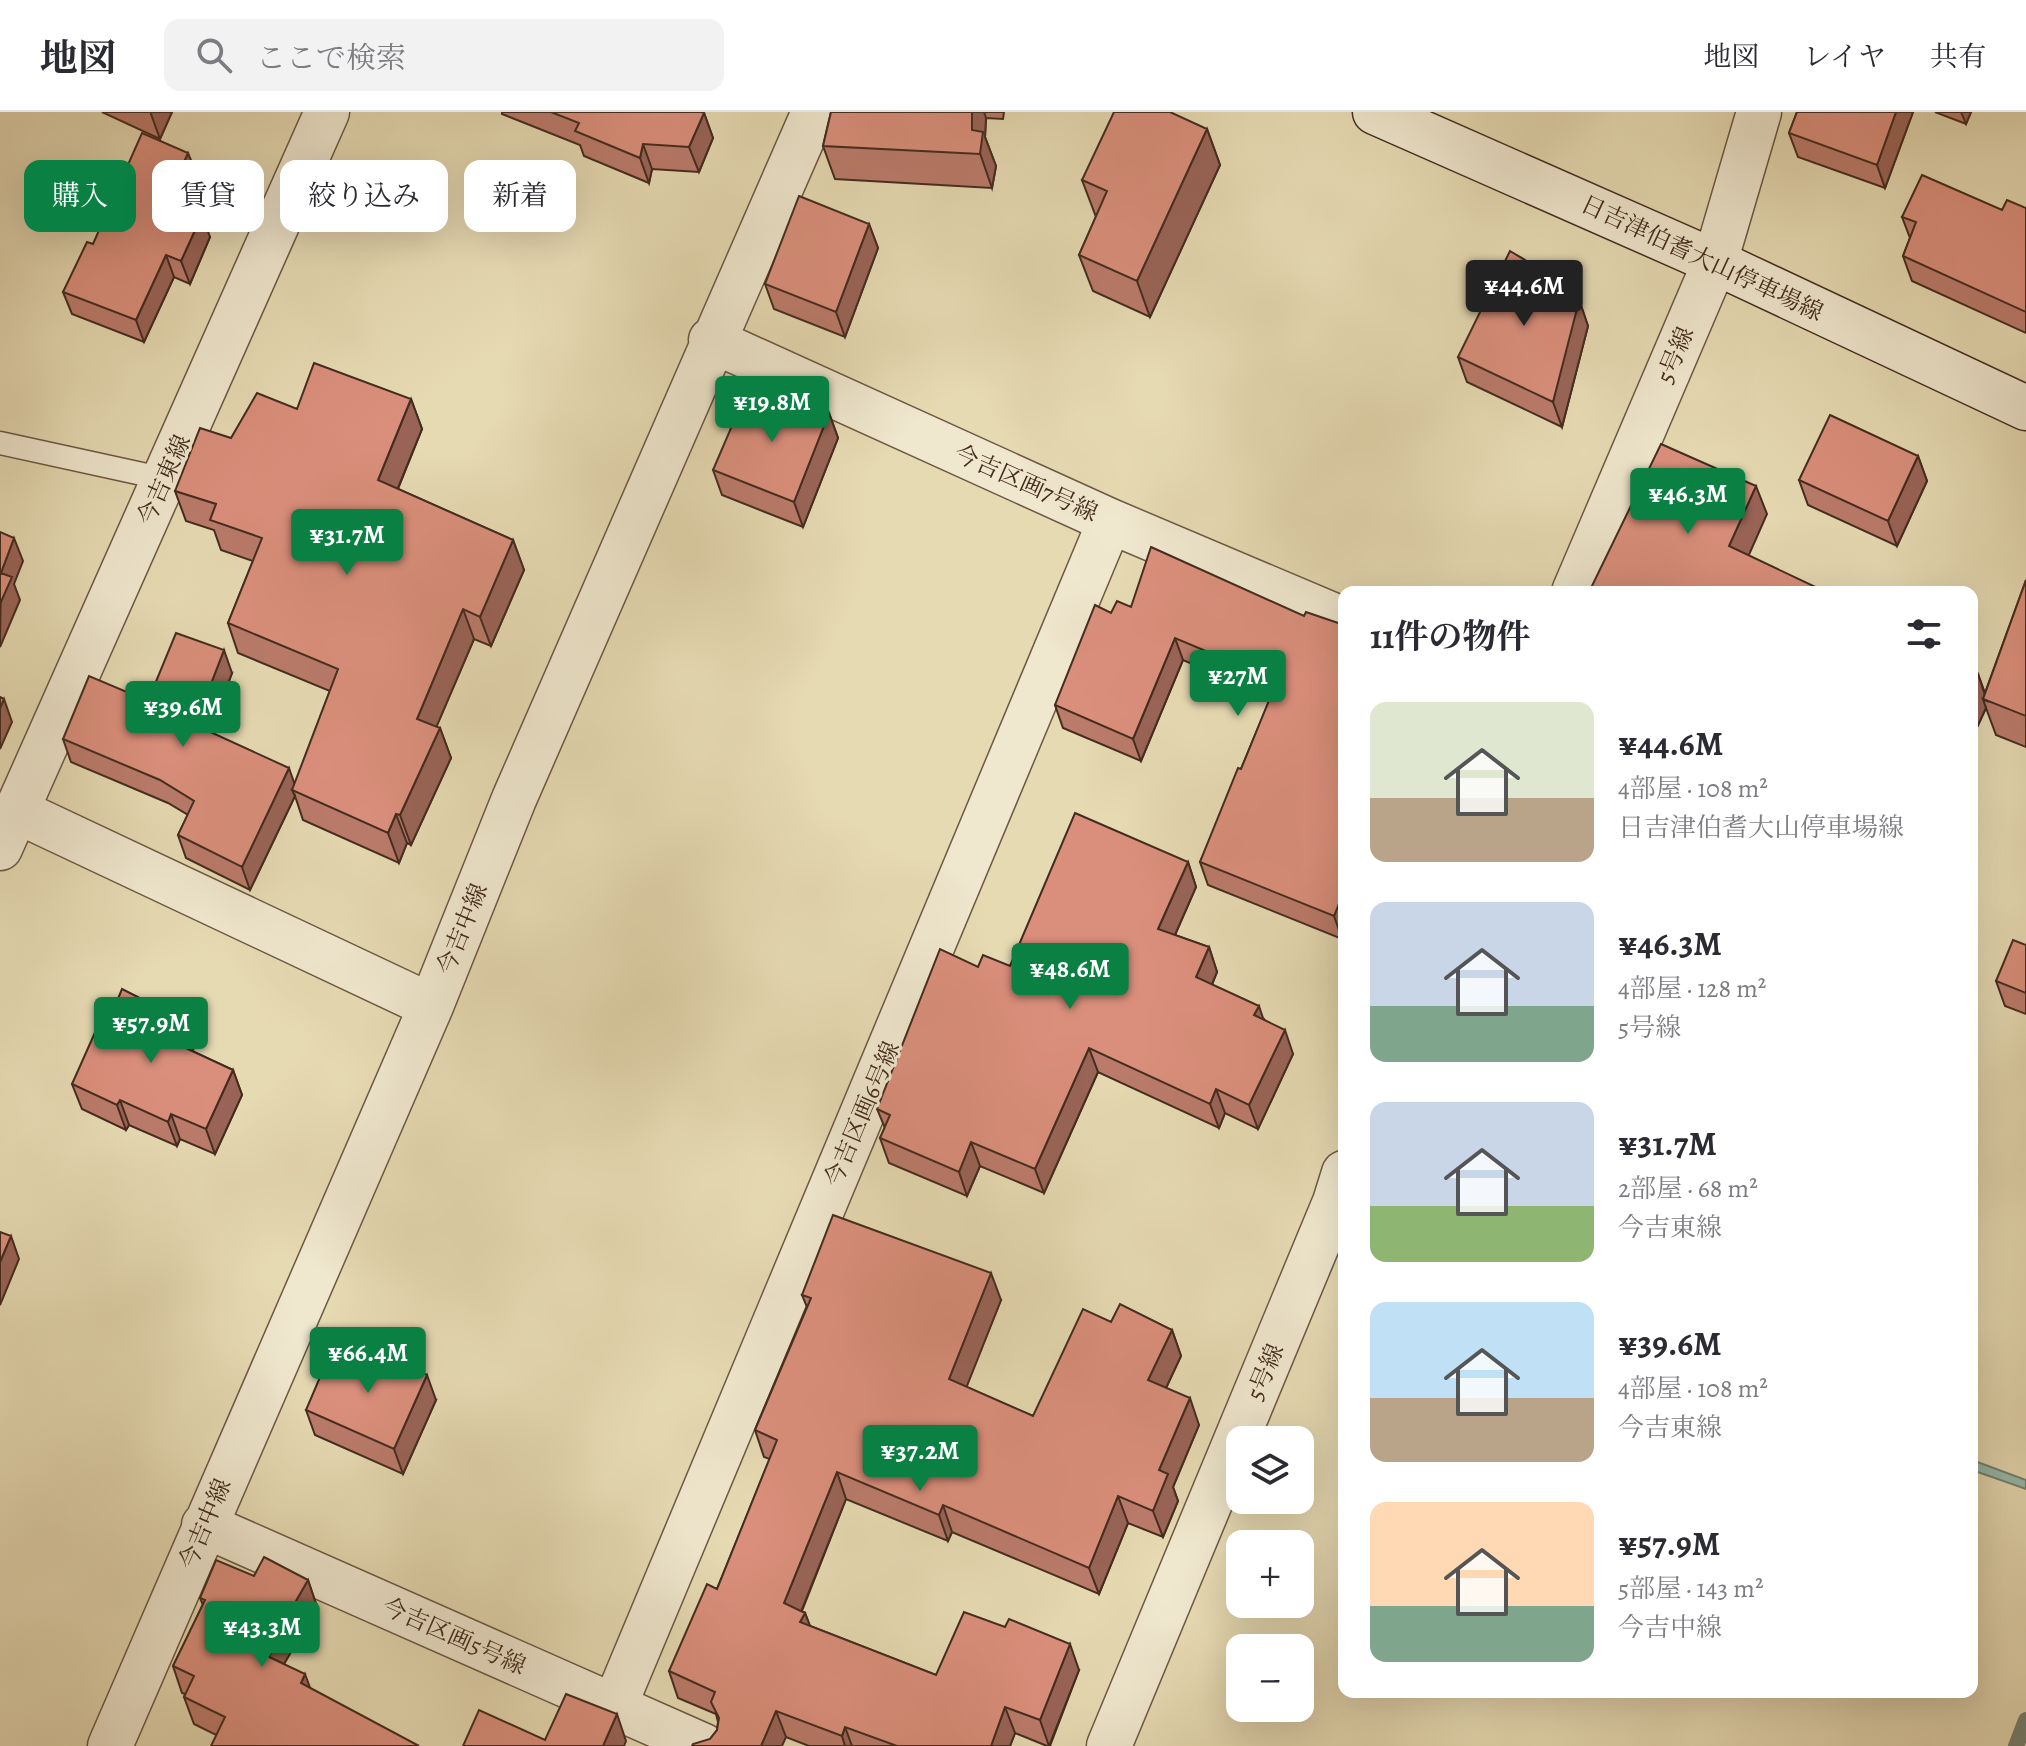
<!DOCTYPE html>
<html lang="ja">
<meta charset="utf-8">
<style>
:root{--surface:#fff;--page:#f2f2f3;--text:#2b2b33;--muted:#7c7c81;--line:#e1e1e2;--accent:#0b8043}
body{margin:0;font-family:Alegreya,"Noto Serif JP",serif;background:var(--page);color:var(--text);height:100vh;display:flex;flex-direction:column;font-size:30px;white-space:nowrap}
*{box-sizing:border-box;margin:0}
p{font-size:26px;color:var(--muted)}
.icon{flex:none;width:44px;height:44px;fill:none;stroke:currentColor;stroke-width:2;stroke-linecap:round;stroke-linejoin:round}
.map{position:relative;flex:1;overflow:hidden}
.sheet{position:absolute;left:1338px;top:474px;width:640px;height:1112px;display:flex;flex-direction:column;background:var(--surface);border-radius:16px;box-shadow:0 8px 32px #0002}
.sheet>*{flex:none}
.guide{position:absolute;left:24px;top:48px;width:760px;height:72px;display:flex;gap:16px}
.buttons{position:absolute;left:1226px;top:1314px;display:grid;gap:16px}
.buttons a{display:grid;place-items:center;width:88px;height:88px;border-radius:16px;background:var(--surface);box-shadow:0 8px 32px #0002;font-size:40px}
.price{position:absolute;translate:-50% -68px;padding:0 18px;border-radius:8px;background:var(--accent);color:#fff;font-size:26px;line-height:52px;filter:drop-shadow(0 2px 4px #0008)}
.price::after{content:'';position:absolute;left:50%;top:48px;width:24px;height:18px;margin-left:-12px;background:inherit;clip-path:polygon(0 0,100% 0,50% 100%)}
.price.active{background:#222;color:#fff}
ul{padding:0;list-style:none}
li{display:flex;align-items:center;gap:24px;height:200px;padding:0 32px}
li span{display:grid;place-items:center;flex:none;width:224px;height:160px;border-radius:16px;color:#555}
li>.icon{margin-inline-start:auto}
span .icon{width:96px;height:96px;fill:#fffc;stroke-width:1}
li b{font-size:34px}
h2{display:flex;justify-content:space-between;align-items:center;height:96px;padding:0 32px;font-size:34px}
.chip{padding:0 28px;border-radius:16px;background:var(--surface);box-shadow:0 8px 32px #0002;font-size:28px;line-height:72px}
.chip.active{background:var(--accent);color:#fff}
header{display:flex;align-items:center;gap:48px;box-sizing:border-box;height:112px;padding:0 40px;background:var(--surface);border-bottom:2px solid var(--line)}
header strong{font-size:38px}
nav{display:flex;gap:44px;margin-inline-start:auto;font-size:28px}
.search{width:560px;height:72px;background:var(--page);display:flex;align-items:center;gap:20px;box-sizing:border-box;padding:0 28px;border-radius:16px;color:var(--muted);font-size:30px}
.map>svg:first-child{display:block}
.water{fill:#96bbac;stroke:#758273;stroke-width:2}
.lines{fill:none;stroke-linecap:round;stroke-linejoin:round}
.stream{stroke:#758273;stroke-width:16}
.service-casing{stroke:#6c5843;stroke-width:25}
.minor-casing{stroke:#6c5843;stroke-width:47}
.secondary-casing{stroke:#442c1e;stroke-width:47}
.service{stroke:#efe7ce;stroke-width:22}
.minor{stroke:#efe7ce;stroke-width:44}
.secondary{stroke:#efe7ce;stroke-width:44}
.wall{fill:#bb7b6b;stroke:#442c1e;stroke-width:2}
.shaded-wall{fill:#996457;stroke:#442c1e;stroke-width:2}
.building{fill:#da8f7c;stroke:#442c1e;stroke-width:2}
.labels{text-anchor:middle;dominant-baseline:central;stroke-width:6;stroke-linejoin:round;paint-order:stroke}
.street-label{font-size:24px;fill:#442c1e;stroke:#efe7ce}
</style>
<header>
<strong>地図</strong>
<div class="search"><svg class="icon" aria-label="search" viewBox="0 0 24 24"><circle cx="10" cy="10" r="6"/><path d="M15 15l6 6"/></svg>ここで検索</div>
<nav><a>地図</a><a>レイヤ</a><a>共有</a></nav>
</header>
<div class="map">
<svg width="2026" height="1634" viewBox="0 0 2026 1634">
<rect width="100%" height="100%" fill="#e6dab3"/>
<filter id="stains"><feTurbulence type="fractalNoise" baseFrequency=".0025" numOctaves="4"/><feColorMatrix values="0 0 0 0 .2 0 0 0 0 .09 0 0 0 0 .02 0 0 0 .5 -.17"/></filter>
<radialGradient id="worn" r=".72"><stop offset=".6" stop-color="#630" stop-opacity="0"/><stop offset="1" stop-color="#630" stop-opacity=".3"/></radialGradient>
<path class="water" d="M1972 1348 2026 1368V1377L1972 1358Z"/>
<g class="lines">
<path class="stream" d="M2016 1634 2026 1608"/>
<g class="service-casing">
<path id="service" d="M0 331 165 367"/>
</g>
<g class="minor-casing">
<path id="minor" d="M711 228 1110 409 1344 508
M1574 480 1715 150 1759 0
M17 699 431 894
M0 736 327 0
M204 1413 704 1634
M614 1595 1110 409
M110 1634 431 894 514 687 814 0
M1109 1634 1335 1090 1344 1061"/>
</g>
<g class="secondary-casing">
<path id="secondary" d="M1375 0 1715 150 2026 296"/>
</g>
<use href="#service" class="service"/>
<use href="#minor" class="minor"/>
<use href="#secondary" class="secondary"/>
</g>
<path class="wall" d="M102 0H172L160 27Z
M502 0H702L704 1 713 26 699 60 652 57 649 71 584 44 580 33 502 2Z
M831 0H1004L1003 7 986 6 985 25 996 54 992 76 835 67 823 34Z
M1797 0H1913L1885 76 1798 45 1789 21Z
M1935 0H1971L1966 12Z
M1207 17 1220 53 1150 205 1093 179 1079 143 1096 105 1082 68Z
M197 63 182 95 210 125 190 172 174 165 144 230 72 202 63 180 93 132Z
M2026 96V221L1912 169 1903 144 1910 126 1902 105Z
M869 112 878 136 845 225 774 197 765 172Z
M1552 164 1572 167 1588 214 1562 315 1467 270 1458 245Z
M411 287 422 317 398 377 513 428 524 458 491 534 474 527 436 615 440 616 451 646 411 733 407 731 399 751 303 708 295 684 250 778 186 746 178 723 188 703 168 691 71 650 63 627 148 589 232 561 210 620 295 672 330 579 238 541 228 511 253 449 221 438 214 418 186 409 175 379 231 326 297 297Z
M757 295 829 301 838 326 803 415 722 383 713 358Z
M1918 344 1927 369 1897 434 1808 393 1799 368Z
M2026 468V635L1996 623 1986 596 1972 626 1978 562 1985 581Z
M1131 495 1304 504 1344 513V821L1342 827 1208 773 1200 750 1241 657 1271 585 1183 548 1141 649 1063 616 1055 593 1111 501Z
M1188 750 1196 775 1175 823 1209 835 1217 860 1212 873 1264 907 1293 942 1258 1017 1225 1001 1219 1016 1098 960 1044 1081 980 1054 967 1084 889 1051 880 1026 885 1016 877 997 978 855 1010 854Z
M2026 833V902L2005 894 1996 869Z
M185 909 195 933 192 939 233 958 242 983 215 1042 180 1027 177 1034 129 1013 126 1018 82 997 72 972 105 918Z
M802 1183 1001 1188 966 1275 1033 1304 1111 1210 1172 1218 1181 1244 1166 1276 1199 1313 1173 1375 1178 1389 1163 1425 1128 1411 1099 1482 952 1420 948 1429 846 1387 802 1499 805 1501 810 1514 936 1563 1079 1558 1050 1634H1047L1015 1621 1010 1634H809L786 1625 710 1627 717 1618 718 1610 716 1602 678 1586 669 1559 717 1477 770 1347 764 1345 755 1318 807 1195Z
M436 1288 403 1362 315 1323 306 1298Z
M254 1464 308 1468 317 1495 284 1552 310 1576 216 1623 194 1612 184 1585 185 1582 182 1581 173 1554 203 1493 200 1486Z"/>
<path class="shaded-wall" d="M152 0H172L160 27 151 2Z
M972 0H984L986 6 985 25 996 54 992 76 972 18Z
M1896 0H1913L1885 76 1877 53Z
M1961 0H1971L1966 12Z
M704 1 713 26 699 60 689 35Z
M1207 17 1220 53 1150 205 1137 169Z
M643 32 652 57 649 71 640 46Z
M188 41 197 63 175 112 167 89Z
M202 103 210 125 190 172 181 149Z
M869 112 878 136 845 225 836 200Z
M166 143 174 165 144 230 136 208Z
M1572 167 1588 214 1562 315 1553 290Z
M411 287 422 317 389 398 378 368Z
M829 301 838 326 803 415 794 390Z
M1918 344 1927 369 1897 434 1888 409Z
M1756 374 1767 402 1740 463 1729 434Z
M14 426 23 449 14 472 20 488 0 535 1 461Z
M513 428 524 458 491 534 480 505Z
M463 497 474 527 427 637 417 607Z
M1175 526 1183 548 1141 649 1133 627Z
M224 538 232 561 203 636 195 613Z
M1978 562 1987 589 1983 587 1986 596 1972 626V574Z
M4 587 12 610 0 637V596Z
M440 616 451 646 411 733 400 703Z
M289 656 297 679 292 678 295 684 250 778 242 755Z
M396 702 407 731 399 751 388 721Z
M1188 750 1196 775 1167 841 1158 817Z
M1344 779V821L1342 827 1334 804Z
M1209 835 1217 860 1205 889 1196 865Z
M1259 894 1267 918 1254 903Z
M185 909 195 933 186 957 177 932Z
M1285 918 1293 942 1258 1017 1249 993Z
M1089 936 1098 960 1044 1081 1035 1057Z
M233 958 242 983 215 1042 206 1017Z
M1216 977 1225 1001 1219 1016 1210 992Z
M120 988 129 1013 126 1018 117 993Z
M171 1002 180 1027 177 1034 168 1010Z
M971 1030 980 1054 967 1084 959 1060Z
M11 1124 19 1147 0 1193V1150Z
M991 1161 1001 1188 959 1294 949 1267Z
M1172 1218 1181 1244 1157 1295 1148 1268Z
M427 1263 436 1288 403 1362 394 1337Z
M1190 1286 1199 1313 1173 1375 1178 1389 1163 1425 1153 1399 1159 1358Z
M837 1360 846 1387 794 1517 784 1491Z
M1118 1384 1128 1411 1099 1482 1089 1456Z
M943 1393 952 1420 948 1429 939 1403Z
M308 1468 317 1495 284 1552 269 1545 273 1529Z
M805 1501 815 1527 800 1510Z
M1070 1532 1079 1558 1049 1634 1040 1608Z
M305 1562 315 1589 301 1571Z
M1005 1595 1015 1621 1010 1634H991Z
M776 1599 786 1625 782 1634H761Z
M617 1602 626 1629 624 1634H603Z
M845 1615 852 1634H845L842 1624Z"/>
<path class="building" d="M551 0H702L704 1 689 35 643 32 640 46 575 19 579 11Z
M831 0H972V18L983 20 980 42 823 34Z
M1114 0H1170L1207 17 1137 169 1079 143 1107 79 1082 68Z
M1797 0H1896L1877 53 1789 21Z
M142 21 188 41 167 89 202 103 181 149 166 143 136 208 63 180 87 130 93 132Z
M1922 63 2002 98 2007 88 2026 96V200L1903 144 1916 110 1902 105Z
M799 84 869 112 836 200 765 172Z
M1510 139 1552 164 1572 167 1568 187 1579 189 1553 290 1458 245Z
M314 251 411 287 378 368 513 428 480 505 463 497 417 607 440 616 400 703 396 702 388 721 292 678 338 557 228 511 262 426 210 408 216 392 175 379 200 316 231 326 257 281 297 297Z
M765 274 829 301 794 390 713 358 743 288 757 295Z
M1830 303 1918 344 1888 409 1799 368Z
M1661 332 1756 374 1729 434 1826 480H1589Z
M0 420 14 426 1 461 12 465 0 492Z
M1151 435 1304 504 1306 500 1344 513V779L1334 804 1200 750 1238 656 1241 657 1277 569 1175 526 1133 627 1055 593 1095 493 1111 501 1117 489 1131 495Z
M2026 468V604L1983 587Z
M176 521 224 538 195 613 289 656 242 755 178 723 194 689 160 668 63 627 89 564 148 589Z
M1972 559 1978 562 1972 574Z
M0 585 4 587 0 596Z
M1075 701 1188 750 1158 817 1209 835 1196 865 1259 894 1254 903 1285 918 1249 993 1216 977 1210 992 1089 936 1035 1057 971 1030 959 1060 880 1026 890 1003 877 997 940 837 978 855 983 843 1010 854Z
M2013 828 2026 833V881L1996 869Z
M122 877 185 909 177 932 233 958 206 1017 171 1002 168 1010 120 988 117 993 72 972 97 916 105 918Z
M833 1103 991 1161 949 1267 1033 1304 1083 1197 1111 1210 1120 1192 1172 1218 1148 1268 1190 1286 1159 1358 1168 1362 1153 1399 1118 1384 1089 1456 943 1393 939 1403 837 1360 784 1491 805 1501 800 1510 936 1563 964 1500 1005 1515 1009 1507 1070 1532 1040 1608 1005 1595 991 1634H897L845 1615 842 1624 776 1599 761 1634H692L693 1632 710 1627 717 1618 719 1606 711 1590 715 1580 669 1559 707 1472 717 1477 777 1328 755 1318 811 1186 802 1183Z
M0 1120 11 1124 0 1150Z
M359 1233 427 1263 394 1337 306 1298 329 1244 349 1253Z
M264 1445 308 1468 273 1529 276 1530 269 1545 305 1562 301 1571 419 1634H211L225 1605 184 1585 194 1564 173 1554 205 1488 200 1486 216 1448 254 1464Z
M566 1582 617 1602 603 1634H463L479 1598 545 1628Z"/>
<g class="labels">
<g class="street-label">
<text transform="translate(1702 146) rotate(25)">日吉津伯耆大山停車場線</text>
<text transform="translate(1675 243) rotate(-67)">5号線</text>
<text transform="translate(164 368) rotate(-66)">今吉東線</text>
<text transform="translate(1026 371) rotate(24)">今吉区画7号線</text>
<text transform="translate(462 817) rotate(-68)">今吉中線</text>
<text transform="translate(862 1002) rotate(-67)">今吉区画6号線</text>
<text transform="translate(1265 1260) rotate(-67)">5号線</text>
<text transform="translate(205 1412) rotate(-67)">今吉中線</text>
<text transform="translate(454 1524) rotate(24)">今吉区画5号線</text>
</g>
</g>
<rect width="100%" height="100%" filter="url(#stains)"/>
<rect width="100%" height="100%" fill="url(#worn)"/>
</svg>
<div class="buttons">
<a><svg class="icon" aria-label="layers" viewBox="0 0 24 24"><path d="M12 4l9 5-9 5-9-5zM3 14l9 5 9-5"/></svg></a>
<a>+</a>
<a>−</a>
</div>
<b class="price active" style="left:1524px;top:216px">¥44.6M</b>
<b class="price" style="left:772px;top:332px">¥19.8M</b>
<b class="price" style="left:1688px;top:424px">¥46.3M</b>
<b class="price" style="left:347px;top:465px">¥31.7M</b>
<b class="price" style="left:1238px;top:606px">¥27M</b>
<b class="price" style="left:183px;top:637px">¥39.6M</b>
<b class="price" style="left:1070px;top:899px">¥48.6M</b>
<b class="price" style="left:151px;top:953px">¥57.9M</b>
<b class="price" style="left:368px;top:1283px">¥66.4M</b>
<b class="price" style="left:920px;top:1381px">¥37.2M</b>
<b class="price" style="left:262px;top:1557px">¥43.3M</b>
<div class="guide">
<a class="chip active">購入</a>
<a class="chip">賃貸</a>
<a class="chip">絞り込み</a>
<a class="chip">新着</a>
</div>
<section class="sheet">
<h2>11件の物件<svg class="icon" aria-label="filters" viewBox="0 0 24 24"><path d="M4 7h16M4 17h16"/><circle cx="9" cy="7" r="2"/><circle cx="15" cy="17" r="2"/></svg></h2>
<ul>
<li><span style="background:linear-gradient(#dfe7d0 60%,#b9a48a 0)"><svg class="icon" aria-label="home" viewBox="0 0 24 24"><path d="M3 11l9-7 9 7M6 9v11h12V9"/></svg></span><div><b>¥44.6M</b><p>4部屋 · 108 m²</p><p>日吉津伯耆大山停車場線</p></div></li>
<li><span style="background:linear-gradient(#c9d6e8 65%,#7fa58c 0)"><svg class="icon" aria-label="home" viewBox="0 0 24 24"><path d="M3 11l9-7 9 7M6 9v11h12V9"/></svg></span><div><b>¥46.3M</b><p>4部屋 · 128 m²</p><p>5号線</p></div></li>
<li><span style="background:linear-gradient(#c9d6e8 65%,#8fb573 0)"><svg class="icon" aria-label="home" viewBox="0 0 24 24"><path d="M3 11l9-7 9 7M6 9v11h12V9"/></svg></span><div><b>¥31.7M</b><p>2部屋 · 68 m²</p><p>今吉東線</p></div></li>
<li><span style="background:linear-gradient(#bfe0f5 60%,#b9a48a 0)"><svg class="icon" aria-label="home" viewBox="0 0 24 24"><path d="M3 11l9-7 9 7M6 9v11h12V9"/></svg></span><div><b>¥39.6M</b><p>4部屋 · 108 m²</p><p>今吉東線</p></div></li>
<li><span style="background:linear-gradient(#ffd9b3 65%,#7fa58c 0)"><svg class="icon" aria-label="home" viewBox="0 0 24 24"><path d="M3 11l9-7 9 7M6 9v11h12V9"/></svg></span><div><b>¥57.9M</b><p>5部屋 · 143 m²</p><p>今吉中線</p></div></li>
</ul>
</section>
</div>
